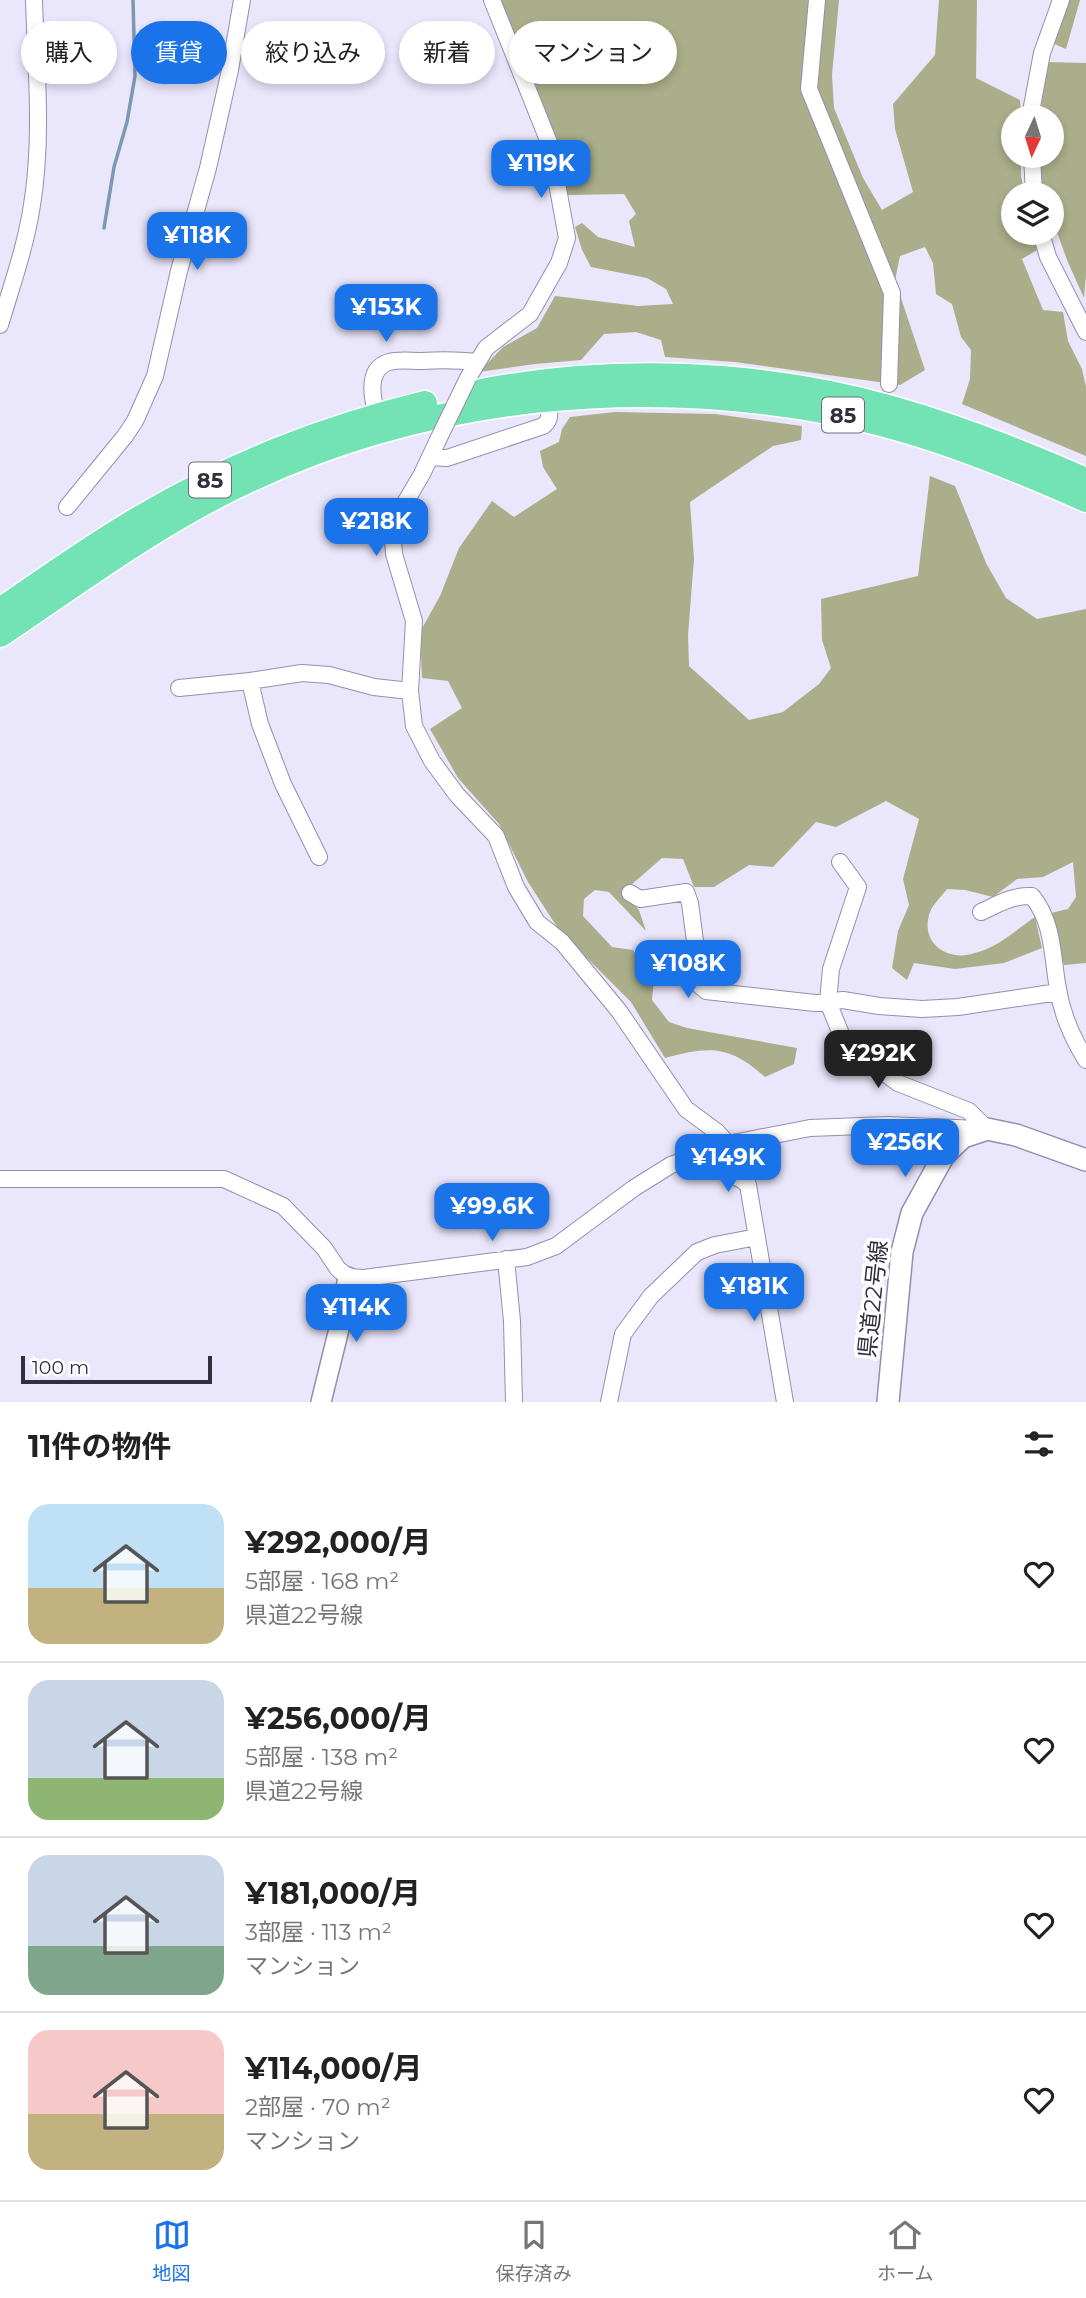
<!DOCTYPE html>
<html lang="ja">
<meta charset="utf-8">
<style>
:root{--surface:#fff;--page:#f6f6f6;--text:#222;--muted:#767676;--line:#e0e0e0;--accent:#1a73e8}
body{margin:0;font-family:Montserrat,"Noto Sans JP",sans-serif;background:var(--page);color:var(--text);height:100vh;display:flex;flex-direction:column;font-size:26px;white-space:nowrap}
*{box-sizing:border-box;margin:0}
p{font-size:23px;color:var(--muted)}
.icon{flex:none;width:38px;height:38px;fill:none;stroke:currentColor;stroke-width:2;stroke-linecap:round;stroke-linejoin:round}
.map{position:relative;height:1402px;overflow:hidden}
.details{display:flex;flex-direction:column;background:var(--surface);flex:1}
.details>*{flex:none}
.top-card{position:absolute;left:21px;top:21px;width:700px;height:63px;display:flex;gap:14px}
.needle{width:46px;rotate:184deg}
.fabs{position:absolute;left:1001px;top:105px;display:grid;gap:14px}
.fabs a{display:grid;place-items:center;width:63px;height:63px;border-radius:50%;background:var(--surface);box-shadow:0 4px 10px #0003;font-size:35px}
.scale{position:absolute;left:21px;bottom:18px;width:191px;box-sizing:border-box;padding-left:7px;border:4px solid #322e3c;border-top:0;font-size:19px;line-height:24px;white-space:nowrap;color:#322e3c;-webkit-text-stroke:5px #fff;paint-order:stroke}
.price{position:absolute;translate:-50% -60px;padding:0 16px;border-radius:14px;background:var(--accent);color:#fff;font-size:23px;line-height:46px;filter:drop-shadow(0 2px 4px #0008)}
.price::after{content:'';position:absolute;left:50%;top:42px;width:21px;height:16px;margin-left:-10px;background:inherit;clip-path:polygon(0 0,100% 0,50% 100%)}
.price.active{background:#222;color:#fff}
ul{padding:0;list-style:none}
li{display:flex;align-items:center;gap:21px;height:175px;padding:0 28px}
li+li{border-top:2px solid var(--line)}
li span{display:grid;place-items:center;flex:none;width:196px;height:140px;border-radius:21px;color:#555}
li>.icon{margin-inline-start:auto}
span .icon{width:84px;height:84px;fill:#fffc;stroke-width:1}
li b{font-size:30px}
h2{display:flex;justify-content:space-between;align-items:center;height:84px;padding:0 28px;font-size:30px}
.tag{padding:0 24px;border-radius:32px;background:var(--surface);box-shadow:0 4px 10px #0003;font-size:24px;line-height:63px}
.tag.active{background:var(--accent);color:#fff}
.tab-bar{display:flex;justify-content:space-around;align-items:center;height:98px;border-top:2px solid var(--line);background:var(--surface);font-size:19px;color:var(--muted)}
.tab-bar a{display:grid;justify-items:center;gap:4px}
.tab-bar .active{color:var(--accent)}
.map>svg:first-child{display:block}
.forest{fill:#aaae8a}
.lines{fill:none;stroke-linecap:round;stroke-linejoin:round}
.stream{stroke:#7c99b2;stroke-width:3.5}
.minor-casing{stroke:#968eae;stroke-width:18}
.tertiary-casing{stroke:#968eae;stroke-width:22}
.secondary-casing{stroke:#968eae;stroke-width:24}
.primary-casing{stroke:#fff;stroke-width:27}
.minor{stroke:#fff;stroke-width:16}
.tertiary{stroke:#fff;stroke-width:19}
.secondary{stroke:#fff;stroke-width:21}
.primary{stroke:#73e3b5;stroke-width:24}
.minor-bridge-casing{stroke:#968eae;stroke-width:18;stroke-linecap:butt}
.minor-bridge{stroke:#fff;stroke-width:16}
.labels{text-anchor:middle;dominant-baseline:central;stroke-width:7;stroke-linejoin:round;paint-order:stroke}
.shield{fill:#fff;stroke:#706d76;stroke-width:2}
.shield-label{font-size:21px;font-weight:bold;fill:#322e3c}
.street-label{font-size:23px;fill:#322e3c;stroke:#fff}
</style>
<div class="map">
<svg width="1086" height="1402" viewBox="0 0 1086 1402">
<rect width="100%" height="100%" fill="#eae6fb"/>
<path class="forest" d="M499 0H839L832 75 834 108 863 178 882 210 913 192 895 129 893 104 935 55 939 0H977L976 78 1020 100 1021 117H1013V156H1021V176L1025 194H1013V233H1033L1037 250 1022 259 1043 310 1063 312 1068 341 1082 369 1086 387V456L962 404 970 379 971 350 961 337 952 304 936 294 933 263 925 247 900 256 895 280 925 370 900 385 735 362 665 357 661 340 636 332 604 334 581 360 535 364 479 372 503 347 537 328 555 296 638 306 673 304 666 289 647 278 591 267 582 250 575 227 582 223 598 237 635 247 629 221 636 214 624 194 567 195Z
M1069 0H1080L1066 49 1052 43Z
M1047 62 1086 63V275L1084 298 1067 260 1052 218V194H1044L1036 156H1052V117H1040Z
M615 412 715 414 802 426 801 440 773 446 690 502 694 559 688 635 689 666 749 720 783 712 819 684 831 668 822 640 821 599 918 576 930 476 955 486 986 563 1006 598 1037 619 1086 609V963L1064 965 1051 913 1068 909 1076 897 1073 862 1043 877 1017 879 993 897 965 890 947 889C941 897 931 906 929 915 921 945 949 962 975 953 998 947 1016 930 1035 917L1042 948 1004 963 955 969 914 963 907 980 892 968 898 931 909 905 903 879 919 819 886 801 836 827 816 822 773 867 749 865 714 887H694L683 859 662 858 631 885 625 896 639 910 646 931 609 892 595 890 584 899 583 916 612 947 633 950 654 979 652 1000 669 1022 687 1028 797 1048 794 1064 765 1077C729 1045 710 1046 665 1058L631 1002 559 930 528 882 499 824 458 778 430 729 462 708 448 681 422 678 420 632 440 596 459 548 492 501 514 517 557 489 543 467 540 451 559 442 562 429 570 417Z"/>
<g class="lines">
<path class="stream" d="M104 228 114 167 127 122 135 76 133 0"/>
<g class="minor-casing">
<path id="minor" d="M817 0 809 89 892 293 889 384
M1030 117 1042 53 1061 0
M1032 156 1034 194
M1041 233 1048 257 1086 332
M0 325C12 285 26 245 32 205 43 138 36 68 34 0
M468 378 486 348 530 314 559 263 567 238 550 145 492 0
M377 415C372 398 366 369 389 362 399 359 411 361 422 361 440 360 458 360 477 362
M437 442 422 474 392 525 394 554 414 621 410 691 414 726 432 761 457 795 496 836 516 887 537 922 562 942 619 1011 686 1109 717 1132 728 1144
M431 457 447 458 543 426C552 420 549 410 549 399
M67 507 125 436 135 421 155 376 179 271 208 168 230 70 242 0
M250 681 260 724 283 784 319 857
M179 688 250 681 302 673 329 675 374 687 410 691
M840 862 858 887 831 969 828 1002 845 1044 898 1083 969 1111 987 1129
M630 893 640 899 686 892 690 903 696 949V976L699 985 706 991 815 1003 843 1000 879 1006 922 1009 958 1007 1058 992
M981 912C998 904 1013 895 1032 896 1054 923 1052 957 1058 989 1062 1014 1073 1039 1086 1060
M701 1154 715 1168 742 1180 748 1185 785 1402
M0 1179H224L283 1206 324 1248 338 1269 348 1277 364 1278 527 1257 556 1246 634 1188 671 1165 728 1144 810 1128 888 1125 978 1129
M506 1259 512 1321 514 1402
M609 1402 623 1334 651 1296 697 1252 715 1245 757 1237"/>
</g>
<g class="tertiary-casing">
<path id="tertiary" d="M321 1402 339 1329 348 1277"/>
</g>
<g class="secondary-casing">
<path id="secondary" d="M888 1402 902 1252 912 1213 944 1155 963 1137 987 1129 1016 1135 1086 1160"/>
</g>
<g class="primary-casing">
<path id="primary" d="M477 392C610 365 762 371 892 408 959 427 1023 452 1086 480
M0 610C47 578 94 544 143 516 234 463 323 428 425 403
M0 635C82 580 162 520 252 479 433 395 639 376 833 413 921 430 1005 464 1086 500"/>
</g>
<use href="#minor" class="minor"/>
<use href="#tertiary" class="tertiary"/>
<use href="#secondary" class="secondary"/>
<use href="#primary" class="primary"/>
<g class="minor-bridge-casing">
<path id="minor-bridge" d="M437 442 468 378"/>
</g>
<use href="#minor-bridge" class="minor-bridge"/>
</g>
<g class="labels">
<g class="shield">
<rect x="822" y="397.5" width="42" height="35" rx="5"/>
<rect x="189" y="462.5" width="42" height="35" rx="5"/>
</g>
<g class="shield-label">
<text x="843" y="415">85</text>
<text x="210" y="480">85</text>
</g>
<g class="street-label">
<text transform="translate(873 1299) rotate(-84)">県道22号線</text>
</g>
</g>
</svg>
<div class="fabs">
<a><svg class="needle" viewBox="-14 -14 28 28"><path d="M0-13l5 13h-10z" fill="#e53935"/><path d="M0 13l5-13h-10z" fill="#767676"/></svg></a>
<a><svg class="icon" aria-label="layers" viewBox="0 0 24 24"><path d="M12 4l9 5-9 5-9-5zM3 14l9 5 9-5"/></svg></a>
</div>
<div class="scale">100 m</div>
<b class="price" style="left:541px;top:200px">¥119K</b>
<b class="price" style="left:197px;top:272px">¥118K</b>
<b class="price" style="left:386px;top:344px">¥153K</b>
<b class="price" style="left:376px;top:558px">¥218K</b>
<b class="price" style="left:688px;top:1000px">¥108K</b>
<b class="price active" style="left:878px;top:1090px">¥292K</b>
<b class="price" style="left:905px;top:1179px">¥256K</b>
<b class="price" style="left:728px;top:1194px">¥149K</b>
<b class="price" style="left:492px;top:1243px">¥99.6K</b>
<b class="price" style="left:754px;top:1323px">¥181K</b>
<b class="price" style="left:356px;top:1344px">¥114K</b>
<div class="top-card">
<a class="tag">購入</a>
<a class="tag active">賃貸</a>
<a class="tag">絞り込み</a>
<a class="tag">新着</a>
<a class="tag">マンション</a>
</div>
</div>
<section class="details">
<h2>11件の物件<svg class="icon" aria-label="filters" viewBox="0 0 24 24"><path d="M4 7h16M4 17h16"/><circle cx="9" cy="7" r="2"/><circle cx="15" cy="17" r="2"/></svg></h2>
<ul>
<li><span style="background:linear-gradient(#bfe0f5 60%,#c2b280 0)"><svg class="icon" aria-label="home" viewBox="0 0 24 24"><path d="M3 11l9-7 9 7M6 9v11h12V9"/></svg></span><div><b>¥292,000/月</b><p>5部屋 · 168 m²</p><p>県道22号線</p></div><svg class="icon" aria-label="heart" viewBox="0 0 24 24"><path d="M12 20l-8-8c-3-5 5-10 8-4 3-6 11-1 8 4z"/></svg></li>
<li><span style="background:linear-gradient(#c9d6e8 70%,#8fb573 0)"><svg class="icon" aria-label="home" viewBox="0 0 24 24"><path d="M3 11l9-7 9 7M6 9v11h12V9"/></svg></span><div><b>¥256,000/月</b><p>5部屋 · 138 m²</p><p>県道22号線</p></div><svg class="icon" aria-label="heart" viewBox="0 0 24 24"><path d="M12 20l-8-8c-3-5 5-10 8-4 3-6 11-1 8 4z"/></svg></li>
<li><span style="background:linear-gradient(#c9d6e8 65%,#7fa58c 0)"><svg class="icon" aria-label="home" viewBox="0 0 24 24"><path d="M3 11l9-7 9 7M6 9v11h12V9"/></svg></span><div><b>¥181,000/月</b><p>3部屋 · 113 m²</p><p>マンション</p></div><svg class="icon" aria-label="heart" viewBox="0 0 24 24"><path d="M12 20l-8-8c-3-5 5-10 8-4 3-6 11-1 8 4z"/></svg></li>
<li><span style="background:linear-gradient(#f6c9c9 60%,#c2b280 0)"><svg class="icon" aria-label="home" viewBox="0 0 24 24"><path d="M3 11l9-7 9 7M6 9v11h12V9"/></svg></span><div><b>¥114,000/月</b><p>2部屋 · 70 m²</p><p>マンション</p></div><svg class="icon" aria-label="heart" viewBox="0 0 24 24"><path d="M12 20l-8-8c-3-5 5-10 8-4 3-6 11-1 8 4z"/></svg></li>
</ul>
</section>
<nav class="tab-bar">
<a class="active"><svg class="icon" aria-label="map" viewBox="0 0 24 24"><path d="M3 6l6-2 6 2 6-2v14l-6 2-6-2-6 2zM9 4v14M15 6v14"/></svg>地図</a>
<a><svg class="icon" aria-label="saved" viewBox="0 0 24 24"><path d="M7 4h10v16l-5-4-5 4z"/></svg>保存済み</a>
<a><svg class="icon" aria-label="home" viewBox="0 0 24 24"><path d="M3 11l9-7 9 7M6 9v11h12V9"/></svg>ホーム</a>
</nav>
